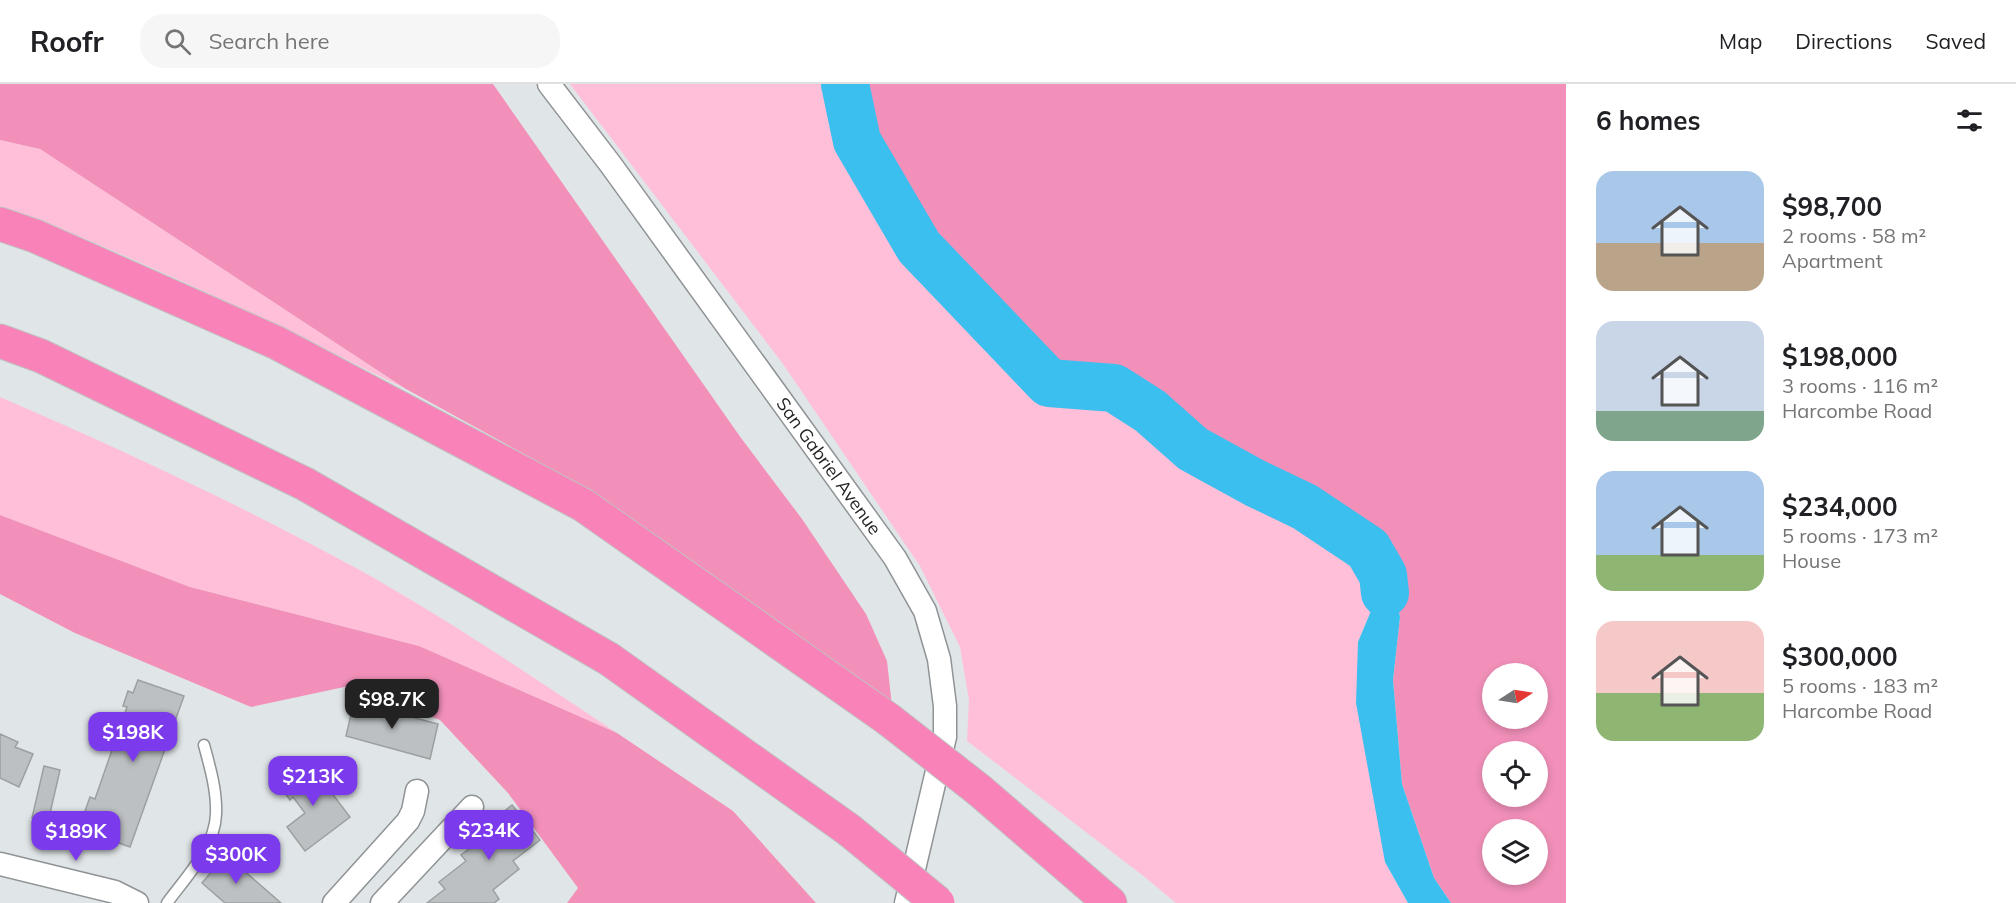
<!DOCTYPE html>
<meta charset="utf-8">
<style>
:root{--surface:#fff;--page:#f6f6f6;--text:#202124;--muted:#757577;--line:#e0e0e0;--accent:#7c3aed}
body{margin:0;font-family:Mulish,sans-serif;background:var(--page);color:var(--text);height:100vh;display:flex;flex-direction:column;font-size:22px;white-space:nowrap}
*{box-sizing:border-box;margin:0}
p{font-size:20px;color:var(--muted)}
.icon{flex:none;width:33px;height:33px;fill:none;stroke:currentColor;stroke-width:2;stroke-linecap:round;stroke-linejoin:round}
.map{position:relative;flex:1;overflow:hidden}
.details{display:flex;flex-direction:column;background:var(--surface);width:450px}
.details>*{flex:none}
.needle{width:39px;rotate:78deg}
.tools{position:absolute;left:1482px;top:579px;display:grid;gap:12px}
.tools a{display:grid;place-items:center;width:66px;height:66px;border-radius:50%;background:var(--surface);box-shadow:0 3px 9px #0003;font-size:30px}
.price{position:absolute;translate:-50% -51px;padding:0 14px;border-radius:12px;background:var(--accent);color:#fff;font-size:20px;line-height:39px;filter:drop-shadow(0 2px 3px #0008)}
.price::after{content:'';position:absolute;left:50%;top:36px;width:18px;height:14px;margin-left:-9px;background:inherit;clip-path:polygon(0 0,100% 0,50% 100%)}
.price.current{background:#222;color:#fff}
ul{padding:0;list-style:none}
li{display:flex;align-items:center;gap:18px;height:150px;padding:0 30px}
li span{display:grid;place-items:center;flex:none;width:168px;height:120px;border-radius:18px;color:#555}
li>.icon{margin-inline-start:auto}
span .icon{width:72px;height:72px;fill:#fffc;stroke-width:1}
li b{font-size:26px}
h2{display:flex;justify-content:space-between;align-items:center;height:72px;padding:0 30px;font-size:26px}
header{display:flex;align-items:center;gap:36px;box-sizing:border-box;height:84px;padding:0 30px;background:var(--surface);border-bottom:2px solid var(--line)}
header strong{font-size:28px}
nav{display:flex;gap:33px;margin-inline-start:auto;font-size:21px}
.search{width:420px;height:54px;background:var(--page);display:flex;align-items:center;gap:15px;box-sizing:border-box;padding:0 21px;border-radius:24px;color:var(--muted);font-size:22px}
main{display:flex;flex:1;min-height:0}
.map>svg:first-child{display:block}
.green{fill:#ffbfd9}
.forest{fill:#f290ba;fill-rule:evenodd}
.water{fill:#3bbfee}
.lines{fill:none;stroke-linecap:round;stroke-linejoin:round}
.river{stroke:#3bbfee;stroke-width:48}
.building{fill:#bcc0c2;stroke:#9ba0a1;stroke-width:1.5}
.lane-casing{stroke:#8f9395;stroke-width:13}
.street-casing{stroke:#8f9395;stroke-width:25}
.highway-casing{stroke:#c0c1c1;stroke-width:35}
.lane{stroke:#fff;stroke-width:10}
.street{stroke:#fff;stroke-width:22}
.highway{stroke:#f983b8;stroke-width:33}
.highway-bridge-casing{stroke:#c0c1c1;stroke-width:35;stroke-linecap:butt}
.highway-bridge{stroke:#f983b8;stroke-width:33}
.labels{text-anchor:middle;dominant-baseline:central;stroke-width:4.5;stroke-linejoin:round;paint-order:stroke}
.street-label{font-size:18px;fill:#1e2021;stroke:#fff}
</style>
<header>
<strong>Roofr</strong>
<div class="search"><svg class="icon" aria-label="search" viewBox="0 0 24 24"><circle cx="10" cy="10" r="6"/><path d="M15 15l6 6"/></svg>Search here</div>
<nav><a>Map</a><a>Directions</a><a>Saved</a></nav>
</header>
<main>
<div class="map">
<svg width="1566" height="819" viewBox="0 0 1566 819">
<rect width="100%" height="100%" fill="#e0e5e7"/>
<path class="green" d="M570 0H859L873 50 1058 284 1121 288 1196 348 1346 426 1371 527 1358 558 1385 778 1408 819H1176L1146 794 967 657 969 616 960 563 920 482 783 280Z
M0 56 40 65 406 305C273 240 140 173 0 122Z
M0 313C121 365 240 421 356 484 446 534 531 592 617 649L419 562 190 503 0 431Z"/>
<path class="forest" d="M0 0H493L741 354 802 435 866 530 887 577 892 622 695 483 553 386 406 305 40 65 0 56Z
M859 0H1566V819H1451L1434 794 1402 700 1393 596 1400 533 1389 473 1346 426 1196 348 1121 288 1059 284 934 154 873 50ZM1492 590H1538V634H1492ZM1492 668H1538V712H1492ZM1492 746H1538V790H1492Z
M0 431 190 503 419 562 617 649 733 727 816 819H567L578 804 508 709 440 636 349 602 251 623 75 549 0 510Z"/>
<path class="water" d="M1346 426 1389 474 1400 533 1393 596 1402 700 1434 794 1451 819H1408L1385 778 1356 619 1358 558 1371 527Z"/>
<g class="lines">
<path class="river" d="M845 0 857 57 919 163 1049 299 1114 304 1150 327 1193 365 1255 399 1305 423 1368 465 1383 491 1385 509"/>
</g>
<path class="building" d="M138 596 184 612 130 763 83 746 88 732 84 730 90 713 95 715 127 623 123 622 128 607 133 609Z
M354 618 438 640 430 675 346 652Z
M0 650 18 658 15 663 33 670 19 703 0 694Z
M309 679 350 733 305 767 287 743 305 729 293 713 290 716 279 701Z
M44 682 60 686 48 738 32 734Z
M512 721 540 756 513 777 519 785 493 806 499 815 494 819H427L445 805 439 798 466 777 461 771 488 751 483 744Z
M226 771 281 819H225L202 799Z"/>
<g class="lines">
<g class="lane-casing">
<path id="lane" d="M167 819C186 793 215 764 216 730 217 707 210 683 204 661"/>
</g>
<g class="street-casing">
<path id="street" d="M549 0 611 81 895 474 925 527 939 575 945 622V653L906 819
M0 780 115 808 137 819
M334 819 408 737 413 727 417 707
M382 819 472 723"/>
</g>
<g class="highway-casing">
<path id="highway" d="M0 140 35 152 277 259 583 421 888 635
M0 257 41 272 305 400 609 575 849 746
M979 706 1110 819"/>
</g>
<use href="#lane" class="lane"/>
<use href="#street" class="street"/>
<use href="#highway" class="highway"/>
<g class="highway-bridge-casing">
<path id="highway-bridge" d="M888 635 979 706
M849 746 938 819"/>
</g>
<use href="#highway-bridge" class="highway-bridge"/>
</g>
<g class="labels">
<g class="street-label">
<text transform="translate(829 382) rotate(54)">San Gabriel Avenue</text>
</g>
</g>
</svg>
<div class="tools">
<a><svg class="needle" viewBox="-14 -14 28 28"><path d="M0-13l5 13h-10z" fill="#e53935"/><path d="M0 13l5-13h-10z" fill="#757577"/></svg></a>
<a><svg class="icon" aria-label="locate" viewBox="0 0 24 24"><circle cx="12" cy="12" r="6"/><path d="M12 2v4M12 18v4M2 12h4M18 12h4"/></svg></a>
<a><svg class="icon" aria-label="layers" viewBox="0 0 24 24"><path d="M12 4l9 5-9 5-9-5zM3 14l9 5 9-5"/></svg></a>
</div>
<b class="price current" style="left:392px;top:646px">$98.7K</b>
<b class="price" style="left:133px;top:679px">$198K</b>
<b class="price" style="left:313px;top:723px">$213K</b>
<b class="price" style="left:489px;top:777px">$234K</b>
<b class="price" style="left:76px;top:778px">$189K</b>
<b class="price" style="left:236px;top:801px">$300K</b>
</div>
<section class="details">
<h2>6 homes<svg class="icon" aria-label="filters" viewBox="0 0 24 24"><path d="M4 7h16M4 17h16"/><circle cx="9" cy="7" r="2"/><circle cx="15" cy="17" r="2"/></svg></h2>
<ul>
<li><span style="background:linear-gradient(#a9c7e8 60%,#b9a48a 0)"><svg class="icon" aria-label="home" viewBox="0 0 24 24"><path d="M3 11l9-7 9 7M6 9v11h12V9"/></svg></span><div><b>$98,700</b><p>2 rooms · 58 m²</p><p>Apartment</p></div></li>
<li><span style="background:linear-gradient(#c9d6e8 75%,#7fa58c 0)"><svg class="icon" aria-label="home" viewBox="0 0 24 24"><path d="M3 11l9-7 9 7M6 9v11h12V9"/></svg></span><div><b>$198,000</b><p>3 rooms · 116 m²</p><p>Harcombe Road</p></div></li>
<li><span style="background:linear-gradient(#a9c7e8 70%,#8fb573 0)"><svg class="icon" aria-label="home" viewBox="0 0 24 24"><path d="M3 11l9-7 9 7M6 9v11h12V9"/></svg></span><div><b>$234,000</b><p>5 rooms · 173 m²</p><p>House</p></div></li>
<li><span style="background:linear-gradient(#f6c9c9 60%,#8fb573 0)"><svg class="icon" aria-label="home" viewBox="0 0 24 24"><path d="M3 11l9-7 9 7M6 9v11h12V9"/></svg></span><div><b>$300,000</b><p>5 rooms · 183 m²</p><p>Harcombe Road</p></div></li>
</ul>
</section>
</main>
